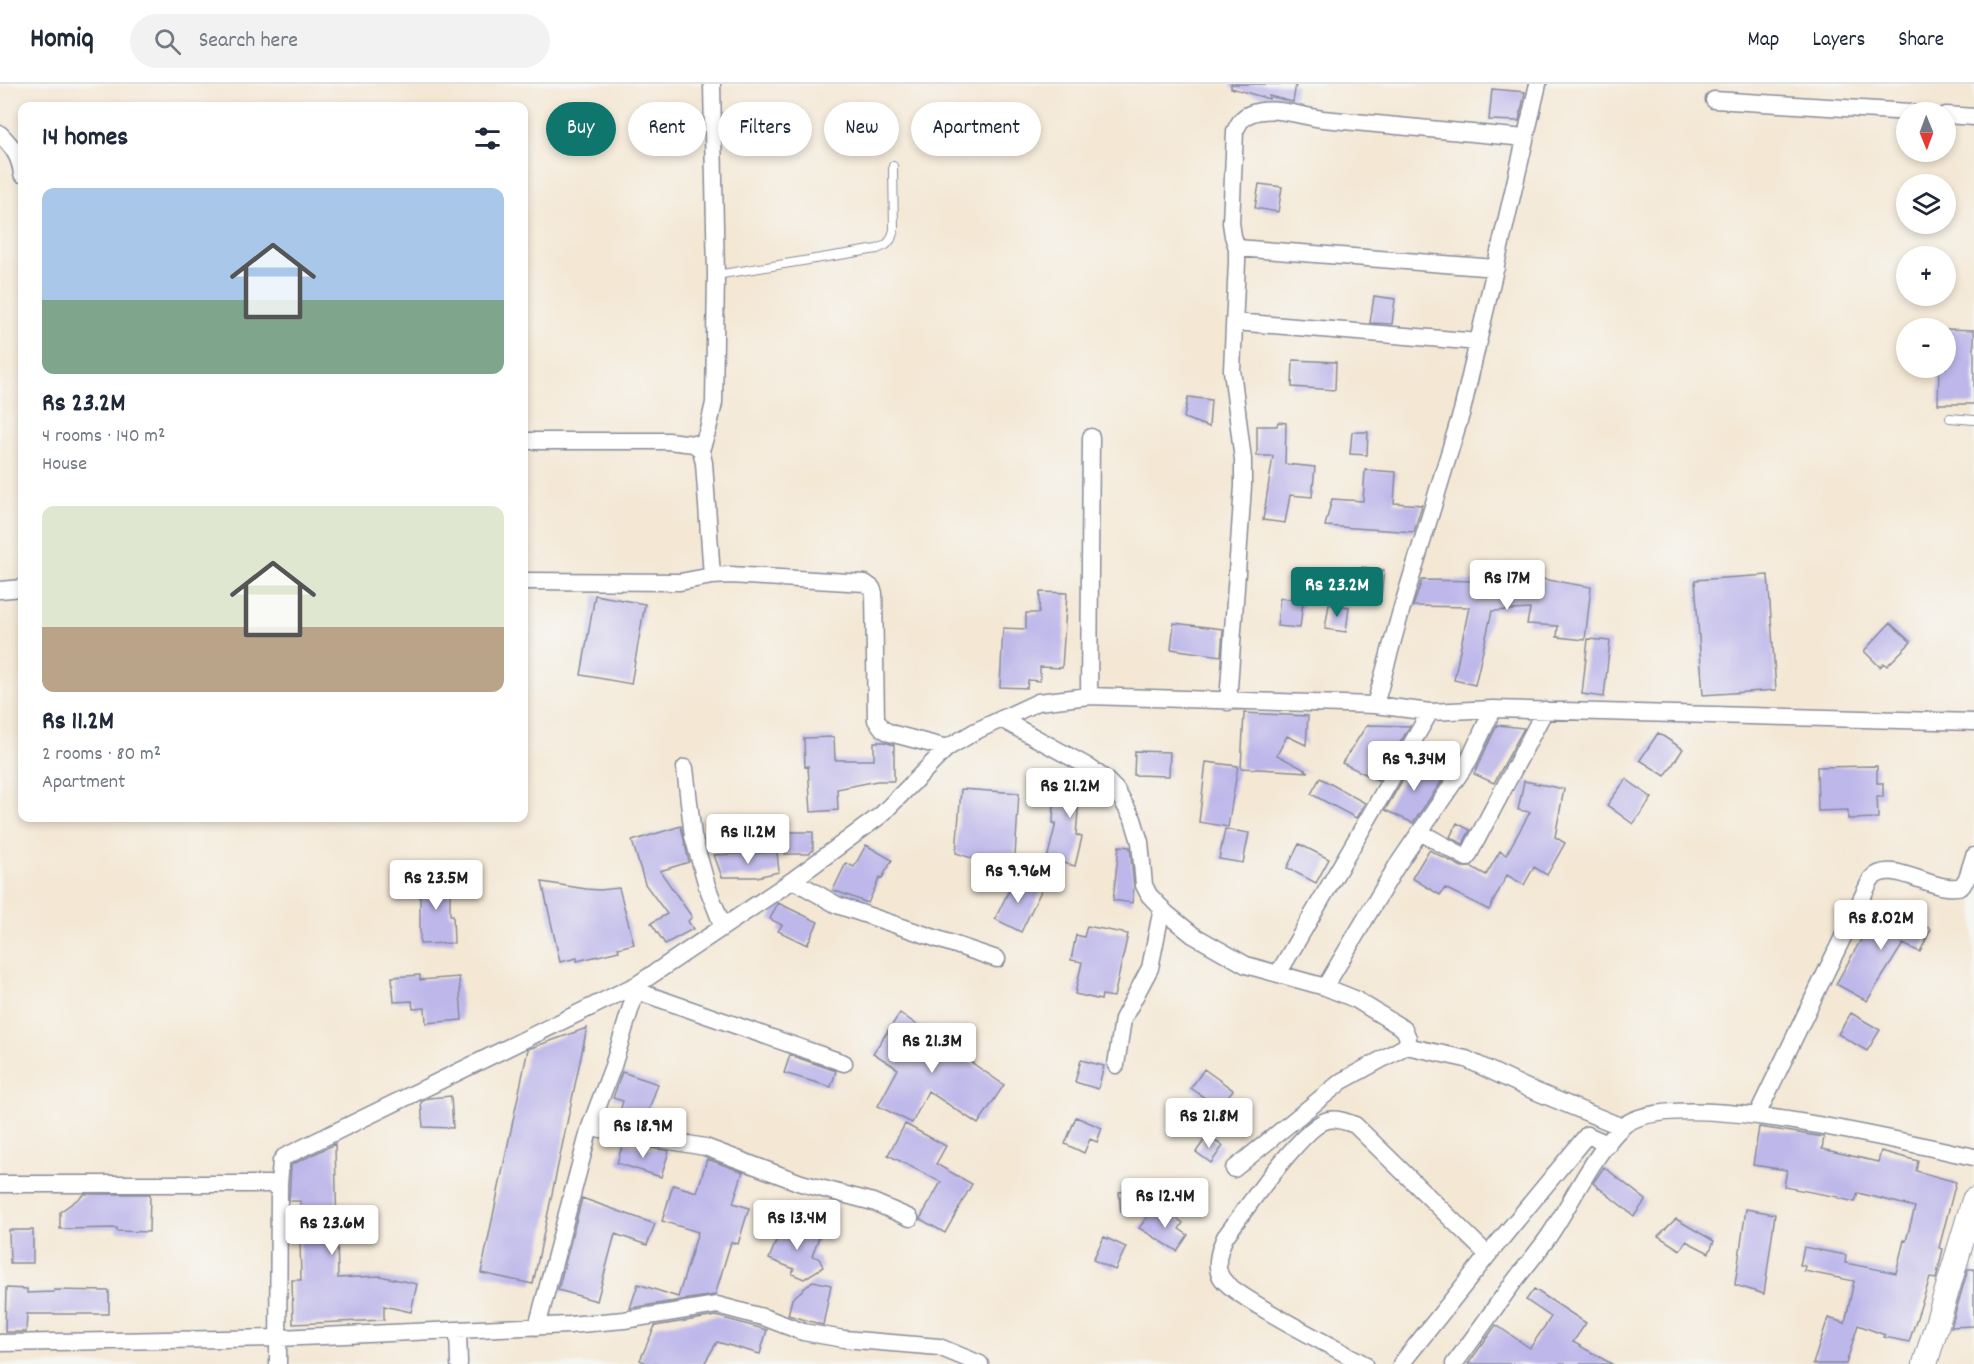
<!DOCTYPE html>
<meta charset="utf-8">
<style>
:root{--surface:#fff;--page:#f2f2f3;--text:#1f2937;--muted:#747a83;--line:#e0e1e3;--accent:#0f766e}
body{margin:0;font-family:Dekko,sans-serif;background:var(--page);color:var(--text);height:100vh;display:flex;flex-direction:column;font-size:22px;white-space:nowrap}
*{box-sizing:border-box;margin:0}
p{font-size:20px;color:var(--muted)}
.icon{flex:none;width:33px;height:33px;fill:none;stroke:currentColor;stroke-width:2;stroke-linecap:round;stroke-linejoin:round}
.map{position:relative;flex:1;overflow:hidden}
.details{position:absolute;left:18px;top:18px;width:510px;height:720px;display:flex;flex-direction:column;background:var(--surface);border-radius:12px;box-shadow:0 3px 9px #0003}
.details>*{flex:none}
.top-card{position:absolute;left:546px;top:18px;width:570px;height:54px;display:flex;gap:12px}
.needle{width:39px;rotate:179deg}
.tools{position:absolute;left:1896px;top:18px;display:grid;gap:12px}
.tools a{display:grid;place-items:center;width:60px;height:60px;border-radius:50%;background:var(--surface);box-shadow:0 3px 9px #0003;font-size:30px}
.price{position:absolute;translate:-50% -51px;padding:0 14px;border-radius:6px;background:#fff;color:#222;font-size:20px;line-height:39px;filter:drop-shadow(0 2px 3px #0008)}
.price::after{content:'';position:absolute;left:50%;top:36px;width:18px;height:14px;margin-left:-9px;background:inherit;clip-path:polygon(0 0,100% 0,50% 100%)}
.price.active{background:var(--accent);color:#fff}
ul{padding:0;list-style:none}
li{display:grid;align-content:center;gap:12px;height:318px;padding:0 24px}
li span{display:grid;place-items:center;height:186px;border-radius:12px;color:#555}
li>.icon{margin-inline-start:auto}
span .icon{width:108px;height:108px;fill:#fffc;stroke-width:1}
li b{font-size:26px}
h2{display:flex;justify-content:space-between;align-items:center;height:72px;padding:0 24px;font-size:26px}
.chip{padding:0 21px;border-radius:27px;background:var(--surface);box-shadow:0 3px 9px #0003;font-size:21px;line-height:54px}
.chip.active{background:var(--accent);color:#fff}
header{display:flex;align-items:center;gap:36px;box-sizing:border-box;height:84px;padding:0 30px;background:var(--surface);border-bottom:2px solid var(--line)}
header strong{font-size:28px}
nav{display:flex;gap:33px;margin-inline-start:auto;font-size:21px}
.search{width:420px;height:54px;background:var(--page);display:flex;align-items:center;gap:15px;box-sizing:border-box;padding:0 21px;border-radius:33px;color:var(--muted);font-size:22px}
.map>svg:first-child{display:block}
.building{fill:#beb7ea}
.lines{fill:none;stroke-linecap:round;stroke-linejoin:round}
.lane-casing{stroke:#888c9a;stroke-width:10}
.street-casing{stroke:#888c9a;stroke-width:19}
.secondary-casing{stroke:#888c9a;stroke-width:26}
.lane{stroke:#fff;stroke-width:8}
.street{stroke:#fff;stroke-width:16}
.secondary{stroke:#fff;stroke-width:24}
</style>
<header>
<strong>Homiq</strong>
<div class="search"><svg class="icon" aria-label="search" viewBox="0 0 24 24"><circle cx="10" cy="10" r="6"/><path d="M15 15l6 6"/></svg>Search here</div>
<nav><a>Map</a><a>Layers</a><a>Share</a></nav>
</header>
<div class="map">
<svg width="1974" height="1280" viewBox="0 0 1974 1280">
<rect width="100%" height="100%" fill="#f6f6f2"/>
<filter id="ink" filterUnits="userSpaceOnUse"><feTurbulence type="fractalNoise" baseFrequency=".0167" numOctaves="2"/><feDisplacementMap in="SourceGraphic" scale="12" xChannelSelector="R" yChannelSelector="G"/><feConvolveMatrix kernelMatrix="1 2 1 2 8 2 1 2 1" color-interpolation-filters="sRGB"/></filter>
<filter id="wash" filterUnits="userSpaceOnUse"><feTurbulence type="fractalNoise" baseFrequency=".008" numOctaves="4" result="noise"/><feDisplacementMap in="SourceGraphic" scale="24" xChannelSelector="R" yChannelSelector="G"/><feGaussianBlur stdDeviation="1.35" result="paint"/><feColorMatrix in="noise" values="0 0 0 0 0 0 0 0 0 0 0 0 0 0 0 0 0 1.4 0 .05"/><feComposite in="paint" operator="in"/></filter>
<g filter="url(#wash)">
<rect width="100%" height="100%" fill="#f4e8d5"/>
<g id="blocks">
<path class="building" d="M1231 0H1296L1293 18 1269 12V15L1231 4Z
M1492 5 1525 8 1519 37 1489 36Z
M1259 100 1282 103 1278 128 1255 124Z
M1374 212 1395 215 1392 240 1370 239Z
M1946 245 1974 246V320H1938L1939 284H1946Z
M1293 276 1336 278 1335 306 1292 303Z
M1188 313 1211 316 1209 343 1184 334Z
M1278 338 1286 339 1285 380 1315 383 1312 413 1290 411 1285 439 1263 436 1273 372H1257V342H1277Z
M1352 348H1368L1367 371 1350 370Z
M1365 386 1396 388 1394 419 1422 421 1414 448 1325 442 1332 415 1363 417Z
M1362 483 1384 486 1381 512 1358 509Z
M1768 491 1776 606 1703 611 1695 496Z
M1536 494 1591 503 1585 556 1557 553 1558 542 1527 540 1530 525 1492 527 1475 601 1454 596 1469 523 1413 522 1422 496 1535 498Z
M1040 508 1067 509 1062 584 1040 583V597L1028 596 1027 604 1000 603 1003 544 1026 545V529H1039Z
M595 511 645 520 631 600 581 591Z
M1280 514 1303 517 1300 544 1277 542Z
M1329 520 1349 523 1346 548 1325 545Z
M1174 539 1223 545 1221 572 1171 565Z
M1890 539 1911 558 1887 582 1884 579 1880 583 1864 567Z
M1588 555 1610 557 1604 613 1582 610Z
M1244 629 1308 632 1306 661 1287 652 1277 671 1309 688 1241 684Z
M1367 641 1410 642 1378 696 1342 679Z
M1497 641 1524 644 1494 699 1474 690Z
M1658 649 1683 665 1665 692 1640 676Z
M834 653 835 676H874V658H884L894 661V697H877L837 705 838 726 811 728 808 682 805 683 804 654Z
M1135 667 1170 668 1169 692 1134 691Z
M1414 676 1444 694 1413 739 1385 726Z
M1206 678 1238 682 1228 743 1199 738Z
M1877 682V699H1883V713H1877L1878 734 1848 735V726L1818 727 1817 683Z
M1320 694 1365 719 1356 734 1311 710Z
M1626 695 1652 714 1633 740 1607 721Z
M1524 697 1564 705 1555 753 1565 759 1547 791 1534 783 1524 801 1507 791 1489 826 1445 804 1440 811 1412 794 1429 766 1462 783H1472L1486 791 1500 767 1506 771 1530 728 1518 726Z
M1055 698 1095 700 1109 714V717L1079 716 1076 751 1082 753 1075 782 1047 775 1056 739H1053Z
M961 705 1019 709 1014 788 956 769Z
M1457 739 1470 746 1463 760 1450 753Z
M681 742 689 778 660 787 692 833 688 837 693 845 665 860 651 839 667 830 645 800 632 757Z
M1225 745 1249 749 1243 779 1219 775Z
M785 748H813V766L809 770H785Z
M1299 760 1329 775 1316 799 1287 784Z
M866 761 892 776 882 794 880 793 868 819 833 806 846 779 854 783Z
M1119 762 1130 763 1134 803 1132 819 1113 816Z
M777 768 779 788 757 793H722L714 771Z
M1016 792 1042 805 1021 848 995 835Z
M420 793H450V831H453L454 859 420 860Z
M542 798 586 805 600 806 619 804 634 860 618 864 619 867 577 877V874L560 878Z
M778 819 818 838 807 861 778 847 782 841 770 835Z
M1882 821 1931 845 1920 868 1903 860 1867 917 1836 900 1867 845 1870 847Z
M1087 842 1128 850 1114 913 1102 911 1101 916 1075 910 1082 878 1071 876 1076 851 1084 853Z
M420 891V896L459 893 462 936 426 939 425 924 413 925 412 917 394 918 392 893Z
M900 929 1004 1001 978 1040 928 1007 912 1039 878 1022 898 985 873 969Z
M1851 929 1880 946 1867 967 1838 950Z
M587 944 533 1200 481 1189 528 965Z
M790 971 836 987 831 1003 784 989Z
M1081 976 1104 982 1098 1005 1075 998Z
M1204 985 1233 1006 1219 1024 1191 1004Z
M622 988 658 1000 643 1042 630 1039 632 1031 620 1027 623 1017 613 1014Z
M451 1012 453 1044 423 1043 421 1018 429 1014Z
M1076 1033 1102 1044 1097 1058 1090 1055 1084 1069 1065 1060Z
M905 1040 946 1062 936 1080 972 1100 945 1149 920 1135 941 1098 888 1071Z
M1759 1043 1824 1053 1822 1065 1878 1078 1881 1067 1918 1077 1916 1087 1956 1098 1939 1164 1943 1165 1936 1195 1930 1194 1909 1258 1884 1253 1885 1251 1858 1241 1846 1280H1813L1828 1234 1845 1239 1854 1197 1804 1187 1805 1182 1800 1181 1804 1163 1846 1171 1845 1179 1896 1189 1904 1156 1906 1157 1915 1123 1858 1109 1855 1118 1838 1114V1113L1784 1103 1787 1086 1753 1081Z
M1207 1052 1223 1062 1211 1079 1196 1068Z
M623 1059 669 1067 661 1093 617 1079Z
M335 1060 338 1194 380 1192 417 1200 411 1228 384 1222V1236L293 1240 292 1196H301L300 1158H290L289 1145H301L300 1117H289L291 1081Z
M707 1075 743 1088 733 1119 749 1124 738 1160 731 1158 715 1211 630 1224 638 1200 678 1213 698 1148 662 1137 673 1101 697 1108Z
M1604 1083 1646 1116 1634 1132 1593 1099Z
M1147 1106 1148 1126 1121 1128 1119 1108Z
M85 1110H150L149 1148 117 1147V1144L60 1145V1128Z
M582 1114 655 1140 647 1161 615 1150 597 1217 558 1206Z
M1164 1125 1183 1139 1179 1145 1188 1151 1177 1167 1139 1144 1150 1129Z
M1746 1125 1775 1130 1764 1210 1735 1201Z
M1676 1135 1714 1157 1709 1169 1686 1157 1680 1166 1658 1152Z
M783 1139 819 1153 812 1172 819 1174 823 1183 804 1195 792 1190 794 1185 769 1175Z
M9 1146H33V1179H10Z
M1104 1153 1126 1163 1115 1186 1093 1176Z
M1968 1185H1974V1242L1951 1243Z
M813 1197 831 1201 823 1241 788 1231 792 1215Z
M6 1204 27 1205V1209L54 1208V1206L109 1207V1230H27L26 1248H5Z
M1534 1205 1586 1239 1573 1258 1612 1280H1468L1496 1241 1530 1264 1551 1233 1526 1216Z
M716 1232 767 1246 760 1270 717 1258 704 1280H649L640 1276 655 1242Z"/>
</g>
</g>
<g filter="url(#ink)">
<use href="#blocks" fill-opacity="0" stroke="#888c9a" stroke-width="1.5"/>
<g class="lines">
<g class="lane-casing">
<path id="lane" d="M716 191 877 165 886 161 891 155 894 146 893 82
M1950 334 1974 336"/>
</g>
<g class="street-casing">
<path id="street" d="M712 0 716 191 714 319 708 345 701 366 704 379 712 492 730 491 865 499 872 504 874 509 876 636 883 645 890 649 947 664
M1714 16 1910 28
M1946 31 1974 33
M0 50C12 62 20 72 22 90
M1237 164 1496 184
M1235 238 1479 258
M524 357H668L694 360 701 366
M524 497 680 498 712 492
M0 506 22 504
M1089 612 1091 353
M1228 618 1243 402V376L1232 286 1237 178V164L1233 152 1231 139 1235 47C1239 39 1242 33 1250 30 1273 21 1300 32 1323 35 1390 41 1457 47 1525 54
M1375 621 1401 527 1462 327 1538 0
M1001 635 1087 682 1104 694 1116 706 1133 735 1140 758 1144 801 1149 811 1167 830 1193 851 1246 881 1325 903 1355 915 1404 945 1408 954 1406 962
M685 684 693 752 707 802 723 843
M1420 748 1467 774 1545 626
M793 796 837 821 997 875
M1278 890 1430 628
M1325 903 1396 783 1469 676 1493 625
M637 907 844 979
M1116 981 1123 935 1150 884 1162 824
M1757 1031 1871 795C1893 772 1933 811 1962 802L1967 794 1974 772
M590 1043 705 1063 801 1099 873 1118 910 1134
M1234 1085 1342 997 1406 962 1466 975 1525 1003 1622 1043
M0 1100H279
M537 1243 590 1043 613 982 638 900
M458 1246 459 1280
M0 1259 279 1254 569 1241 624 1236 717 1221 766 1234 803 1248 844 1255 939 1263 980 1280
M278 1280 279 1100 281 1077 284 1073 638 900 793 796 881 731 947 664 976 647 1038 618 1089 612 1375 621 1430 628 1493 625 1974 638
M1364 1280C1339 1266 1231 1212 1221 1193 1214 1181 1220 1164 1225 1153 1242 1130 1304 1041 1328 1036 1337 1034 1347 1038 1355 1041L1488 1171
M1401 1280 1488 1171 1587 1051 1608 1060
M1454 1280C1474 1254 1493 1226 1513 1199 1525 1183 1538 1168 1549 1152 1571 1120 1594 1069 1622 1043 1669 999 1910 1060 1974 1073"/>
</g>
<g class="secondary-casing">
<path id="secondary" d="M1925 1280 1974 1116"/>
</g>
<use href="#lane" class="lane"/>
<use href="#street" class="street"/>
<use href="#secondary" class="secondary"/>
</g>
</g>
</svg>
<div class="tools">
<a><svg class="needle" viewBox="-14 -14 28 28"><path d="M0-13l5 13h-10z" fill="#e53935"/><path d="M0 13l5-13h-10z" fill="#747a83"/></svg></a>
<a><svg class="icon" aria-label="layers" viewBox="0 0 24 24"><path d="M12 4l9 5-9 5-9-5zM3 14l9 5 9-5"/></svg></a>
<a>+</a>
<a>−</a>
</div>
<b class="price" style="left:1507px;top:527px">Rs 17M</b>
<b class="price active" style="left:1337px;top:534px">Rs 23.2M</b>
<b class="price" style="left:1414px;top:708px">Rs 9.34M</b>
<b class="price" style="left:1070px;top:735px">Rs 21.2M</b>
<b class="price" style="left:748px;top:781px">Rs 11.2M</b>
<b class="price" style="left:1018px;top:820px">Rs 9.96M</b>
<b class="price" style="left:436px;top:827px">Rs 23.5M</b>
<b class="price" style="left:1881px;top:867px">Rs 8.02M</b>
<b class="price" style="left:932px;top:990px">Rs 21.3M</b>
<b class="price" style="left:1209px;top:1065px">Rs 21.8M</b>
<b class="price" style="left:643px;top:1075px">Rs 18.9M</b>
<b class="price" style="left:1165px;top:1145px">Rs 12.4M</b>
<b class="price" style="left:797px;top:1167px">Rs 13.4M</b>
<b class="price" style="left:332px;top:1172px">Rs 23.6M</b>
<div class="top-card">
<a class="chip active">Buy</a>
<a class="chip">Rent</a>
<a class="chip">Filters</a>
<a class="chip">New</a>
<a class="chip">Apartment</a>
</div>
<section class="details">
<h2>14 homes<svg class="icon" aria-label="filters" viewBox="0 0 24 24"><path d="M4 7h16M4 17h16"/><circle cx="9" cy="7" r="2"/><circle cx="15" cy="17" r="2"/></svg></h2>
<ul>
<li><span style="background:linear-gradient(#a9c7e8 60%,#7fa58c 0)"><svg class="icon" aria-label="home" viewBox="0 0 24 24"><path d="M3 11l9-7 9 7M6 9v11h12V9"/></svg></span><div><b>Rs 23.2M</b><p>4 rooms · 140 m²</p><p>House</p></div></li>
<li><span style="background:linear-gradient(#dfe7d0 65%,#b9a48a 0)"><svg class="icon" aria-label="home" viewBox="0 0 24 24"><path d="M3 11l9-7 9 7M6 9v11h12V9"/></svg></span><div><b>Rs 11.2M</b><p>2 rooms · 80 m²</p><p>Apartment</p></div></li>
</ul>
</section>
</div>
